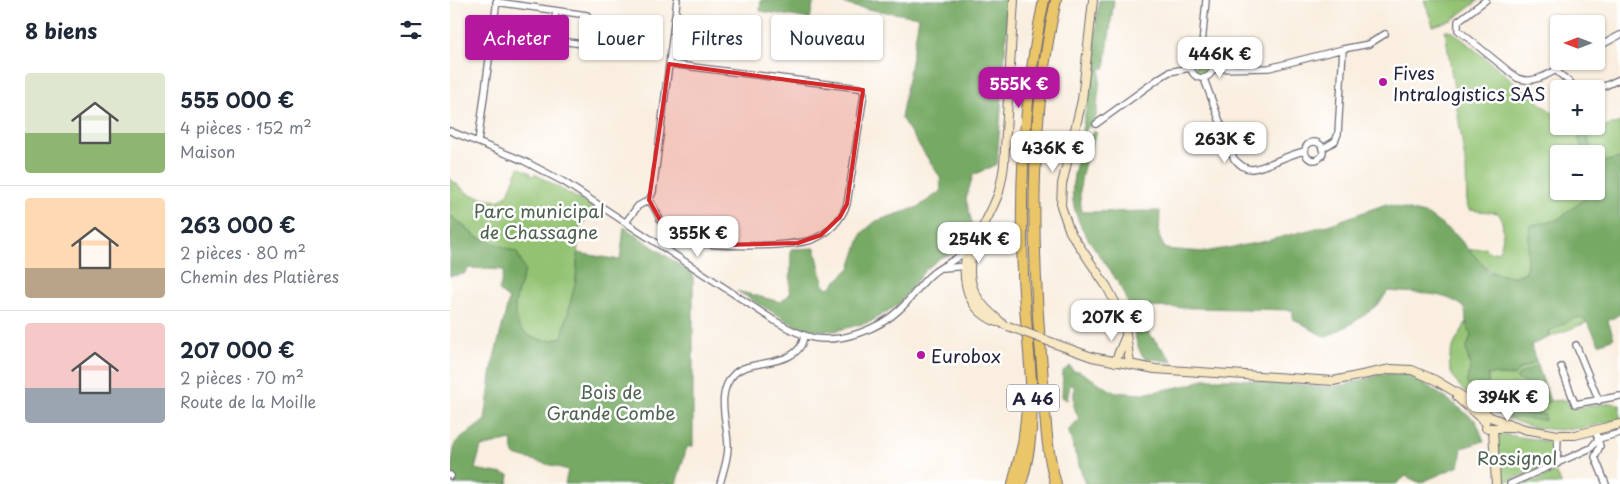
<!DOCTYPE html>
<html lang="fr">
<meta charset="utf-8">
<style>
:root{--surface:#fff;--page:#f2f2f3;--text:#1f2937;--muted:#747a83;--line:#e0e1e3;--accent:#b5179e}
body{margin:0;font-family:"Playpen Sans",sans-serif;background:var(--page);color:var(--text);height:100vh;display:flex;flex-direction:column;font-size:19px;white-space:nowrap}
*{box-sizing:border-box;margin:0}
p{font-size:16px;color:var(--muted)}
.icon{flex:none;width:28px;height:28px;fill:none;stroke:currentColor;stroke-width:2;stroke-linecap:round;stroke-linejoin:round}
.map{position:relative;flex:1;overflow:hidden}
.drawer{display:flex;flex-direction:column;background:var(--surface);width:450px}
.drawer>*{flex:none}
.hud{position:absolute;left:15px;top:15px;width:475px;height:45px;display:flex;gap:10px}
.needle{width:32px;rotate:270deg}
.fabs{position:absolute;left:1100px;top:15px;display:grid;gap:10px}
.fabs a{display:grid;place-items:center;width:55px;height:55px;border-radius:5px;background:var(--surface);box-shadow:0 1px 4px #0004;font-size:25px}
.price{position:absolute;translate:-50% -42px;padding:0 11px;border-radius:10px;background:#fff;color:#222;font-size:16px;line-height:32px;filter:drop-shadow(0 1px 2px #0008)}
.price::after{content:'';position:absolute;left:50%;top:30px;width:15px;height:11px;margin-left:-8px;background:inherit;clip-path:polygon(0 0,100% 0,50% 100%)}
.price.selected{background:var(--accent);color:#fff}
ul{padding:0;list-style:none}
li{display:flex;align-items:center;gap:15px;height:125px;padding:0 25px}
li+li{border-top:1px solid var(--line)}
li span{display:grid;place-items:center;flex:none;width:140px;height:100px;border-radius:5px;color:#555}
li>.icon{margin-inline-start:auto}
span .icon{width:60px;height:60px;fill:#fffc;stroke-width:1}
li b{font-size:21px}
h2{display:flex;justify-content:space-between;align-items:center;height:60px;padding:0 25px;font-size:21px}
.pill{padding:0 18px;border-radius:5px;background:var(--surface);box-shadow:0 1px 4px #0004;font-size:18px;line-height:45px}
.pill.selected{background:var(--accent);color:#fff}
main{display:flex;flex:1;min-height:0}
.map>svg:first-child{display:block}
.green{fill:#93c372;stroke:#5a7256}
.forest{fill:#76a964;stroke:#4c6650}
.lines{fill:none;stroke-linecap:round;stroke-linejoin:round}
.street-casing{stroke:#6d6974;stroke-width:8}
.secondary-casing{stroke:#6d6974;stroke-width:10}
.highway-casing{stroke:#6d6974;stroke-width:12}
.street{stroke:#fff;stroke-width:5.5}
.secondary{stroke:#f7e8c3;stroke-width:8}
.highway{stroke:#ebc669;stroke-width:10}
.secondary-bridge-casing{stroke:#6d6974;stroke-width:10;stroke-linecap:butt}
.secondary-bridge{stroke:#f7e8c3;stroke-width:8}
.marked{fill:#d62828;fill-opacity:0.2;stroke:#d62828;stroke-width:4;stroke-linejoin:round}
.poi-dot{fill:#b5179e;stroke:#fff;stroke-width:2}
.labels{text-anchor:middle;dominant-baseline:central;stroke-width:5;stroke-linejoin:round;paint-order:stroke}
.shield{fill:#fff;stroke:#646476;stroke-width:1}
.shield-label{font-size:16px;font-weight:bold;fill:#22223b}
.poi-label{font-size:18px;fill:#22223b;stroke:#fff;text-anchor:start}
.park-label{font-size:18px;fill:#4f6251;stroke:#fff}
</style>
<main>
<section class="drawer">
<h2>8 biens<svg class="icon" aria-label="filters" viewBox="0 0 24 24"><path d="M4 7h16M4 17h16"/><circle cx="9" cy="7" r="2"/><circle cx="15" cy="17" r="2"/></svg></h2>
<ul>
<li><span style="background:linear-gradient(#dfe7d0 60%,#8fb573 0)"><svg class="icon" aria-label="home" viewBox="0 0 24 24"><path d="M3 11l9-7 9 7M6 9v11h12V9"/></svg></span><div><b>555 000 €</b><p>4 pièces · 152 m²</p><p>Maison</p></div></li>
<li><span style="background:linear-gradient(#ffd9b3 70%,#b9a48a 0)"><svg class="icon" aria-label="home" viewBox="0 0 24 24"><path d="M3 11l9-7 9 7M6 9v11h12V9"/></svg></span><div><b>263 000 €</b><p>2 pièces · 80 m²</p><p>Chemin des Platières</p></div></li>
<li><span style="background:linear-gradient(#f6c9c9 65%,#9aa5b1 0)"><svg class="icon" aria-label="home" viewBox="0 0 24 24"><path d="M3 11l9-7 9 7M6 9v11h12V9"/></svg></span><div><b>207 000 €</b><p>2 pièces · 70 m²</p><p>Route de la Moille</p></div></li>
</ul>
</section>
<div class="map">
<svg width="1170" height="484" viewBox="0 0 1170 484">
<rect width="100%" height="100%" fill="#fff"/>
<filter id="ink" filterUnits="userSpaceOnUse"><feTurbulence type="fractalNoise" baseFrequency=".02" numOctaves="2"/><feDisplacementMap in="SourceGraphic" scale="10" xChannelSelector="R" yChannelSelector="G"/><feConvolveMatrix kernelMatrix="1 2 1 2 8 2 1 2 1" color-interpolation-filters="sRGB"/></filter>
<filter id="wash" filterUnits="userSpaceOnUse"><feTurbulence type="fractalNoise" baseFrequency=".0096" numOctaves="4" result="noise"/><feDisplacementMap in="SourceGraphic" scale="20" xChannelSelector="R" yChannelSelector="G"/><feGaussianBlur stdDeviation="1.12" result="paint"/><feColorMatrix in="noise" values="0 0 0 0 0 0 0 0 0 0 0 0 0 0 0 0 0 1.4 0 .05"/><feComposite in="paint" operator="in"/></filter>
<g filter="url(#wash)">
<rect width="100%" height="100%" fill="#f9eedf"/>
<path class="green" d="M974 0H1029L1002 20 983 26Z
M995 30 1003 32 1109 118V126C1127 126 1129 139 1134 154H1109V191H1140V195L1107 220 1080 226 1076 272C1048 283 1037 270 1019 250L1035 248 1040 253 1049 251C1054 242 1055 221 1048 213L1019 210 1017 204 1016 168Z
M745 68a7 7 0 1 1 14 0a7 7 0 1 1-14 0Z
M1170 122V158L1153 162 1146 160V154H1143L1136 133Z
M69 167 81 173 80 175 84 176 85 174 144 208 122 240 128 243 126 280 112 337C101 341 93 342 82 337 54 325 67 292 75 271L67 253 27 237 0 215V179L19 194 48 201 58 194Z
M1124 318H1133L1138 322 1100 337 1099 331Z
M1016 322 1021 336 1016 349 1028 402C1012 390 992 374 1002 350 1005 340 1012 332 1016 322Z
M1086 362 1088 366 1071 373 1066 379 1077 383 1076 386 1061 385 1052 398H1047L1038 387V374L1064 376 1070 369Z
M1063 399 1071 402 1078 408 1084 409 1100 401 1117 400 1119 407 1123 408 1162 403 1170 405V419L1134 428 1109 430 1085 428 1051 416 1095 420 1094 415 1072 412 1059 403Z
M1045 433 1102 442 1105 463 1050 484Z
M1105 472 1112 484H1069L1081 478 1085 481Z"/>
<path class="forest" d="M311 0H364L360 19 310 11Z
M384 0H558V12L547 164 523 175 516 199 523 227 507 252 490 258 475 270 448 305 420 322 385 331 351 329 287 291 331 302 340 294 341 249 365 248 374 285 379 288 400 268 412 233 426 221 468 207 491 191 490 177 451 118 469 17 404 7Z
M649 0H664L655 68H651L646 118 634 132 632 131 640 87Z
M644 131 647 133C635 157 626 185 632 212L710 211 709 236 715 249 754 252 812 242 878 225 936 204 978 215 1006 235 1039 272 1064 277 1076 272 1080 226 1107 220 1140 195V191H1146V160L1153 162 1170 158V314L1158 321 1164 338 1149 344C1129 304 1132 317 1099 331L1100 337 1081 345 1086 362 1070 369 1064 376 1038 374V387L1047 398H1051L1061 385 1075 386 1076 383 1066 379 1071 373 1088 366 1100 401 1084 409 1078 408 1071 402 1063 399 1059 403 1072 412 1095 415V420C1053 417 1040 421 1016 382L1021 367 1016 349 1021 336 1016 322 1015 308C994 290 963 294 938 291 925 313 898 325 877 337 864 333 856 324 843 319V310L695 307 694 328 724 362 695 358C685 352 682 313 677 301 659 255 613 229 624 175 629 151 629 151 644 131Z
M1127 133H1136L1143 154H1134Z
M0 215 27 237 67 252 75 271C67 292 54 325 82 337 93 342 101 341 112 337L126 280 128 253 170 260 174 227 243 274V446L237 447 226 484H115L118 470 64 455 61 440 31 447 25 469 59 475 58 484H3L4 474H0L5 443 35 420 43 362 59 299 49 291 54 270 19 268 14 274 0 276Z
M620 366 623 371H629L664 392 692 394 739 385 753 379H787L878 387 894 385 935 373 953 374 966 378 1003 403 1026 421 1034 441 1012 448 1009 466 970 483 956 476 946 484H635L618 431 629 419 624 407V385H620L617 400 612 397 613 371Z"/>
</g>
<g filter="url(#ink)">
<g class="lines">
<g class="street-casing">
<path id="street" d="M1036 0 1008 21V30L1067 78C1085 86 1105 70 1122 61
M46 2 137 15 133 44 102 40 106 11
M1146 48 1170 35
M893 49 919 44 935 34
M741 67a11 11 0 1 1 22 0a11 11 0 1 1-22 0Z
M751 56 756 0
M763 69 819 68 893 49 888 134 885 141 872 149
M1105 70 1128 89
M754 79 784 159C789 163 793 169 801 169 813 169 838 154 855 151
M1146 90 1170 79
M646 124 711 77 719 72 740 68
M0 131 74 161 114 182 325 321C337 328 350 335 364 338 391 343 429 329 449 310 462 299 470 283 483 273 494 264 507 260 517 250
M28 142 47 0
M855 151a9 9 0 1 1 18 0a9 9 0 1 1-18 0Z
M199 200C209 212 211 228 221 235 239 249 343 248 364 239 380 232 391 220 397 204L414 94 412 89 409 88 219 64
M176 222 188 206 199 200 203 192 227 0
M493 268 518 266
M1126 345 1149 401
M1111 367 1125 404 1170 396
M1145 431 1148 439 1170 433
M1148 439 1150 446 1145 457 1156 484
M1107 464 1108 435
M0 475 1 476
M270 484C273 472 278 459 278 447 278 423 264 393 285 373 301 358 351 369 354 335
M1060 484 1141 448 1148 439"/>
</g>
<g class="secondary-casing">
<path id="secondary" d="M643 0 632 100 612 184 611 206 620 232 657 287 674 319 680 364
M524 235C508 266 511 308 547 322
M553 324C543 315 531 306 525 293 508 257 538 224 549 192 551 183 553 174 554 165L564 0
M606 344 642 357 705 369 883 381 941 369 962 370 985 380 1027 405 1040 417 1077 430
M665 362 675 338
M1007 397 1035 422
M1036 428H1062
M1043 429 1046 484
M1074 429 1108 435H1125L1170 424"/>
</g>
<g class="highway-casing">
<path id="highway" d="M606 0C579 122 581 244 592 367 595 406 595 447 606 484
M563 484 573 444 577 410
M571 484C593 414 575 344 573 273 569 181 575 89 594 0"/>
</g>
<use href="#street" class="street"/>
<use href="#secondary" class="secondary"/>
<use href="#highway" class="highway"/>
<g class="secondary-bridge-casing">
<path id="secondary-bridge" d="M558 326 606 344"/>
</g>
<use href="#secondary-bridge" class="secondary-bridge"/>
</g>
</g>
<path class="marked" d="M219 64 413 90 397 204 390 217 371 235 348 243 277 245 233 240 216 231 199 200Z"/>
<g class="poi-dot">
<circle cx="933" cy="82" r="5"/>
<circle cx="471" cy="355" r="5"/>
</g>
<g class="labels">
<rect class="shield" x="557" y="384.5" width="52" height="27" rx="4"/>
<g class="shield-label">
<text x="583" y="398">A 46</text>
</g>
<g class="poi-label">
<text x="943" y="72">Fives<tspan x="943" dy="21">Intralogistics SAS</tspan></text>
<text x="481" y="355">Eurobox</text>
</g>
<g class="park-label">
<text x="89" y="210">Parc municipal<tspan x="89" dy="21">de Chassagne</tspan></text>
<text x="161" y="391">Bois de<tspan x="161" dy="21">Grande Combe</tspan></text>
<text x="1067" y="457">Rossignol</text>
</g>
</g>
</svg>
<div class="fabs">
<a><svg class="needle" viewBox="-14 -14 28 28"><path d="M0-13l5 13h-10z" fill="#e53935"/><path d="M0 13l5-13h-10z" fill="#747a83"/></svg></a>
<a>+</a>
<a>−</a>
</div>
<b class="price" style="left:770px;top:79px">446K €</b>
<b class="price selected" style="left:569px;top:109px">555K €</b>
<b class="price" style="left:775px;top:164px">263K €</b>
<b class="price" style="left:603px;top:173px">436K €</b>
<b class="price" style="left:248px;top:258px">355K €</b>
<b class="price" style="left:529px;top:264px">254K €</b>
<b class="price" style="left:662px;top:342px">207K €</b>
<b class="price" style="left:1058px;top:422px">394K €</b>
<div class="hud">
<a class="pill selected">Acheter</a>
<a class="pill">Louer</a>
<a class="pill">Filtres</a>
<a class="pill">Nouveau</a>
</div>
</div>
</main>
